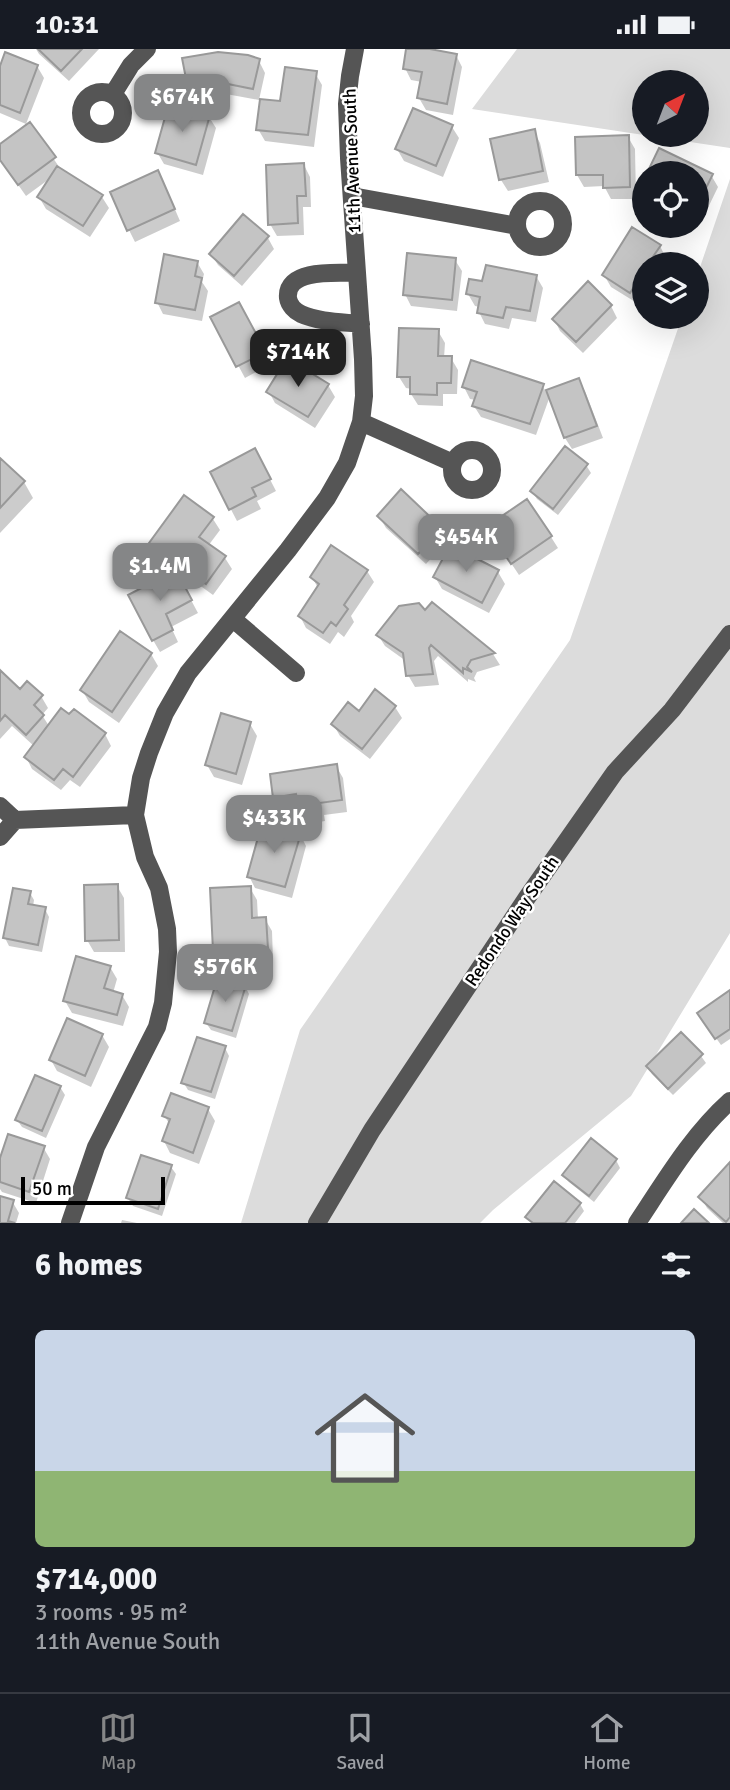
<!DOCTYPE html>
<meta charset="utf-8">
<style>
:root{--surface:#171b24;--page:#242831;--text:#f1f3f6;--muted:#9ea1a6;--line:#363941;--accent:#858687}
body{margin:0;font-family:Signika,sans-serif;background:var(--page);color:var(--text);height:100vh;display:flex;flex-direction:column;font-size:26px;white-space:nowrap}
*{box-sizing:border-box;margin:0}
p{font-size:23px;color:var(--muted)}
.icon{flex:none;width:38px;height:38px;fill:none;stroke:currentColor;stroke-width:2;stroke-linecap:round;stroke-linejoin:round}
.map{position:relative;height:1174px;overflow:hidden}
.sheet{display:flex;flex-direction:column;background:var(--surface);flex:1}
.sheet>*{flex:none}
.needle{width:46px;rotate:42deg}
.fabs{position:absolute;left:632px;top:21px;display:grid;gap:14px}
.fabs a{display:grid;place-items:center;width:77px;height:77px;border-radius:50%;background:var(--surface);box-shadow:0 7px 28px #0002;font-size:35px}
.scale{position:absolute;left:21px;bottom:18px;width:144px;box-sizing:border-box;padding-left:7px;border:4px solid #000;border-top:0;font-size:19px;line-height:24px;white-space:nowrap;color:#000;-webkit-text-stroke:5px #fff;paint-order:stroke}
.price{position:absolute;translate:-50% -60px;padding:0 16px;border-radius:14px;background:var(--accent);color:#fff;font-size:23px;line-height:46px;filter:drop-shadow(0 2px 4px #0008)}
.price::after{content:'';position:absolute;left:50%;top:42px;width:21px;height:16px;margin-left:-10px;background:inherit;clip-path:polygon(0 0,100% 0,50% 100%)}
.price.on{background:#222;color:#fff}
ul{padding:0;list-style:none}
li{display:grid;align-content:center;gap:14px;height:371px;padding:0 35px}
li+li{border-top:2px solid var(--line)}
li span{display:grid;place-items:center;height:217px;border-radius:10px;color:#555}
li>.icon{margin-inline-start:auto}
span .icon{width:126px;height:126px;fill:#fffc;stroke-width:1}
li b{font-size:30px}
h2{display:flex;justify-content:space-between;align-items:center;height:84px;padding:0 35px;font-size:30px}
.status{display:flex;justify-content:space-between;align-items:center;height:49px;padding:0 35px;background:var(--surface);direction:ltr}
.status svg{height:19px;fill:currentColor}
.dock{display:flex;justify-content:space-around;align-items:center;height:98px;border-top:2px solid var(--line);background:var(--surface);font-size:19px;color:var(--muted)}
.dock a{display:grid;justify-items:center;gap:4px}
.dock .on{color:var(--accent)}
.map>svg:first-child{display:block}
.green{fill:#dcdcdc;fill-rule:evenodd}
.shadow{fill:#0003}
.building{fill:#c4c4c4;stroke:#999;stroke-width:2}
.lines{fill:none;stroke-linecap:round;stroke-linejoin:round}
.minor{stroke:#555;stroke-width:18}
.labels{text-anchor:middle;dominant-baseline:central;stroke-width:5;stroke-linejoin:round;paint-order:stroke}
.street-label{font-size:18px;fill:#000;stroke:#fff}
</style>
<div class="status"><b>10:31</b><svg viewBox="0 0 49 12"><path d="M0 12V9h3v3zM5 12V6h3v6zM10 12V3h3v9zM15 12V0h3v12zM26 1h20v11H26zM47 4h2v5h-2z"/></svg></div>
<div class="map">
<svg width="730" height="1174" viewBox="0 0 730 1174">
<rect width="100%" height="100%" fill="#fff"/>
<path class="green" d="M517 0H730V99L472 60ZM644 33H696V86H644Z
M730 130V884L631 1047 493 1161 480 1174H241L300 981 570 591 682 268H696L697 227Z"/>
<path class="shadow" d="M36 0H99L69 32 39 5Z
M408 0H420L456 6 462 18 453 66 426 61 419 49 422 33 411 31 405 19Z
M259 12 265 24 259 51 226 45 221 46 220 49 196 51 190 40Z
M37 17 44 29 26 75 0 64V22Z
M315 24 322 36 314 98 265 92 258 80 282 54Z
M209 68 216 79 203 126 164 115 157 103Z
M30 76 62 122 102 148 109 159 90 188 46 160 39 148 52 128 26 147 0 110V97Z
M452 78 459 89 443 128 404 112 397 100Z
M534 82 540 94 549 133 508 142 501 131Z
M628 88 635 100 636 150H611L604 137 584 138 577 126Z
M660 102 711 126 718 138 704 167 696 164V124H649Z
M304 116 310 128 311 158H303L304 186 277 187 270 175Z
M164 135 180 172 135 193 129 181Z
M268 189 274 200 242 237 218 216 211 205Z
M660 197 666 209 662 215H644V244L637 254 611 238 604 226Z
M455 211 462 222 457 262 411 257 405 245Z
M197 213 204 225 202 233 208 242 202 272 163 265 157 253Z
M536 227 543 239 536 273 512 269 509 280 485 275 479 263 480 258 475 257 468 245 484 234Z
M611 257 617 269 583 304 560 282 554 270Z
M245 266 271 315 245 329 212 268Z
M438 282 445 294 444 309H451L458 321 457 345H443V357L418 356 411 345 412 340 406 339 399 328Z
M303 328 328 336 335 348 315 379 275 354 269 343Z
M578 331 585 342 603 389 572 400 565 389 550 347 536 386 481 368 474 357 476 351 470 350 464 338 542 336 546 343Z
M0 412 24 433 33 449 0 484Z
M261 413 276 442 257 452 261 460 237 472 212 424Z
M586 416 591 424 558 466 537 450 532 442Z
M184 449 213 470 220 481 208 497 225 509 232 520 213 546 158 506 151 494Z
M379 467 441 480 448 491 426 515 386 479Z
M510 482 551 488 558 499 519 526 503 502Z
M367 522 374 533 351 567 354 573 344 588 338 583 330 595 306 579 300 567 318 539 312 528Z
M176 523 198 564 171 578 178 593 160 603 153 591Z
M498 523 505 535 489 564 442 540 435 528Z
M432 555 493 605 500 616 477 623 474 629 476 633 468 630V633L438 607 434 612 439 636 415 638 408 626 406 612 385 597 378 586 425 563Z
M151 605 158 617 119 674 89 653 82 641Z
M0 624 20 642 41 647 48 659 42 666 49 677 105 685 111 697 80 738 70 731 61 741 32 720 26 708 34 697 12 677 0 690Z
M395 658 402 669 370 710 340 687 333 675 359 664Z
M250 675 257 687 242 736 214 728 207 716Z
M336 717 343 729 347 763 324 766 325 772 307 775 301 763 300 757 281 760 274 748Z
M300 785 306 797 292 849 255 839 249 827Z
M117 837 124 849 125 903H94L87 891Z
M250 839 257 851 258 870H265L272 882 273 911 221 913 214 902Z
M30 844 34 851 33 858 45 860 49 868 42 903 9 897 5 889Z
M110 918 117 930 113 944 122 946 129 958 123 977 72 964 65 952Z
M245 937 249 945 236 989 211 981 206 974Z
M730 944V990L721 996 704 972Z
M102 986 109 998 91 1038 57 1022 51 1011Z
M225 999 229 1007 215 1050 188 1041 183 1033Z
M701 1007 706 1014 673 1046 652 1025 648 1018Z
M60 1038 65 1046 46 1089 22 1078 17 1071Z
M208 1060 215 1072 199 1115 170 1104 164 1092 170 1076 164 1066Z
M43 1098 50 1110 36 1154 2 1143 0 1140V1115Z
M616 1111 620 1119 594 1153 569 1133 564 1126Z
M730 1116V1174H723L707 1159 701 1148Z
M171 1118 176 1125 162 1167 133 1157 128 1149Z
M0 1149 12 1152 19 1164 16 1174H0Z
M580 1155 584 1162 575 1174H531L527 1168Z
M122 1171 137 1174H121Z"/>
<path class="building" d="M38 0H82L61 22Z
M406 0H430L457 5 447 55 417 49 422 23 403 20Z
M5 3 38 16 20 64 0 56V17Z
M218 3 248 6 260 10 253 40 218 33 215 34 214 38 188 40 182 9Z
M285 18 317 22 308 86 256 81 260 50 280 52Z
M169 54 210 66 196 116 155 104Z
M413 59 453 76 436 117 395 100Z
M30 73 56 108 18 136 0 111V95Z
M535 80 543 122 499 131 490 90Z
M629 86 630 138 603 139V126H576L575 88Z
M659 99 713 125 697 157 696 124H647Z
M304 114 306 147H297L298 174 268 176 266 116Z
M57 117 103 146 83 177 37 148Z
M158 121 175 160 127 182 110 143Z
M243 165 269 187 234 227 209 205Z
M632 178 661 196 648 215H644V222L630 244 602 226Z
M407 204 456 209 452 251 403 246Z
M164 205 198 212 195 227 202 229 195 261 155 254Z
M486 216 537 226 530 262 506 258 503 269 477 264 480 248 466 245 469 230 482 232Z
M588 232 612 256 576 293 552 270Z
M239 253 266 303 236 318 210 268Z
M399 279 439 280 438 307H452L451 334H437V346L410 345V328H397Z
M471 311 544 335 530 375 472 357 477 343 462 338Z
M284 314 303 326 306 321 329 335 308 368 266 343Z
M579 329 597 377 564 389 546 341Z
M565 397 588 415 553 460 530 442Z
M255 399 271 430 252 439 256 447 229 461 210 423Z
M0 409 25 432 0 459Z
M401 440 442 479 418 505 377 467Z
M184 446 214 468 199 488 226 507 206 535 149 494Z
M527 450 552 487 511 515 494 490 508 481 499 469Z
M331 496 368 521 344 556 348 560 336 577 331 573 323 584 298 567 319 535 310 528Z
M450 496 499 521 482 554 433 528Z
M176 521 192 551 166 565 173 581 152 592 128 546Z
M432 553 495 604 471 611 467 618 472 623 463 619V624L431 596 429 599 433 625 406 627 403 604 376 586 399 557 419 554 425 561Z
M120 582 152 604 112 663 80 641Z
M0 621 20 640 27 632 43 646 34 656 44 666 26 686 5 666 0 672Z
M375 640 396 657 362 700 331 675 348 653 359 662Z
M61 659 69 665 74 660 106 684 73 728 63 720 54 731 24 708Z
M221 664 251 673 236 725 205 716Z
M337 715 342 751 319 754 320 761 299 764 296 745 273 749 270 725Z
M262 774 301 784 285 838 247 828Z
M118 835 119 891 85 892 84 836Z
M251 837 252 869 266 868 268 900 213 902 210 839Z
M13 839 31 842 28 855 46 858 38 896 3 889Z
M76 907 111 917 104 939 123 945 117 966 63 952Z
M218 927 246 936 232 982 204 974Z
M730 941V980L715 990 697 964Z
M67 969 103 985 85 1027 49 1011Z
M681 983 703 1005 668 1040 646 1017Z
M197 988 226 997 211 1043 181 1034Z
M35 1026 61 1037 42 1082 15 1071Z
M171 1044 209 1058 193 1104 162 1092 170 1070 162 1067Z
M8 1085 45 1097 29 1143 0 1133V1109Z
M591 1089 617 1110 589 1147 562 1126Z
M141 1106 172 1116 158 1160 126 1149Z
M730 1113V1168L726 1173 698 1148Z
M554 1132 581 1154 565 1174H533L525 1168Z
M0 1147 14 1151 8 1172 15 1174H0Z
M694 1160 709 1174H681Z"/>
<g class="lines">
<path class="minor" d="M81 64a21 21 0 1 1 42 0a21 21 0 1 1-42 0Z
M113 45 131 16 147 0
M352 147 517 177
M517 175a23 23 0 1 1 46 0a23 23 0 1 1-46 0Z
M357 224C338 224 285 219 288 249 289 256 295 262 301 265 319 273 342 273 361 275
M361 373 453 414
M452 421a20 20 0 1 1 40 0a20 20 0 1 1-40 0Z
M233 570 296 624
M0 757 15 771
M0 788 15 771 135 766
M70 1174 96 1098 157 978 163 954 168 903 167 880 159 839 145 808 135 766 141 729 149 704 165 664 188 624 288 501 327 449 347 414 361 373 364 347 363 310 349 109 347 55 350 27 355 0
M317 1174 372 1081 526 850 615 723 672 661 730 585
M637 1174C665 1132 692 1086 730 1052"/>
</g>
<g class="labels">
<g class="street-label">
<text transform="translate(352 112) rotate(-92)">11th Avenue South</text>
<text transform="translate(512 872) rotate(-56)">Redondo Way South</text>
</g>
</g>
</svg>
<div class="fabs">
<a><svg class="needle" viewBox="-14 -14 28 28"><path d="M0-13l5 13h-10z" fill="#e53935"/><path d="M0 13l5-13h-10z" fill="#9ea1a6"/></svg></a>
<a><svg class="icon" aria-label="locate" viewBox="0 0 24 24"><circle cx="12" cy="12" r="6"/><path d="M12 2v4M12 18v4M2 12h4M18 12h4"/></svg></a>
<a><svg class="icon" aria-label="layers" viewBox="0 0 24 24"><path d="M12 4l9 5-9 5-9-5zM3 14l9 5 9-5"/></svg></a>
</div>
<div class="scale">50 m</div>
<b class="price" style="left:182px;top:85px">$674K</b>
<b class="price on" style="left:298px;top:340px">$714K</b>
<b class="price" style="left:466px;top:525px">$454K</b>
<b class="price" style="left:160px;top:554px">$1.4M</b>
<b class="price" style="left:274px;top:806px">$433K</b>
<b class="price" style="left:225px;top:955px">$576K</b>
</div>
<section class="sheet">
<h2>6 homes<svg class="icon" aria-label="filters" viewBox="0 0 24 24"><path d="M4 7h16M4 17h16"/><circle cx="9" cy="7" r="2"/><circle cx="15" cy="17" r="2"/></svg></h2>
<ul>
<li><span style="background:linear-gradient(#c9d6e8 65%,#8fb573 0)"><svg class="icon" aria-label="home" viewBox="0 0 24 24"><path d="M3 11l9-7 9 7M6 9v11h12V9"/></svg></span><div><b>$714,000</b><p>3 rooms · 95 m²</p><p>11th Avenue South</p></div></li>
</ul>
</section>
<nav class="dock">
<a class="on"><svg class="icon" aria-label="map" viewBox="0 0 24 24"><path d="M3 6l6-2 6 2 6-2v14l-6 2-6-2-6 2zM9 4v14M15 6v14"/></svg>Map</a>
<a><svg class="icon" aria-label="saved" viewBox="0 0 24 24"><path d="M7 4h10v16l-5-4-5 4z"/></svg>Saved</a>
<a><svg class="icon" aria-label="home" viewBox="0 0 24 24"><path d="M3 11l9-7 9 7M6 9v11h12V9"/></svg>Home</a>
</nav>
